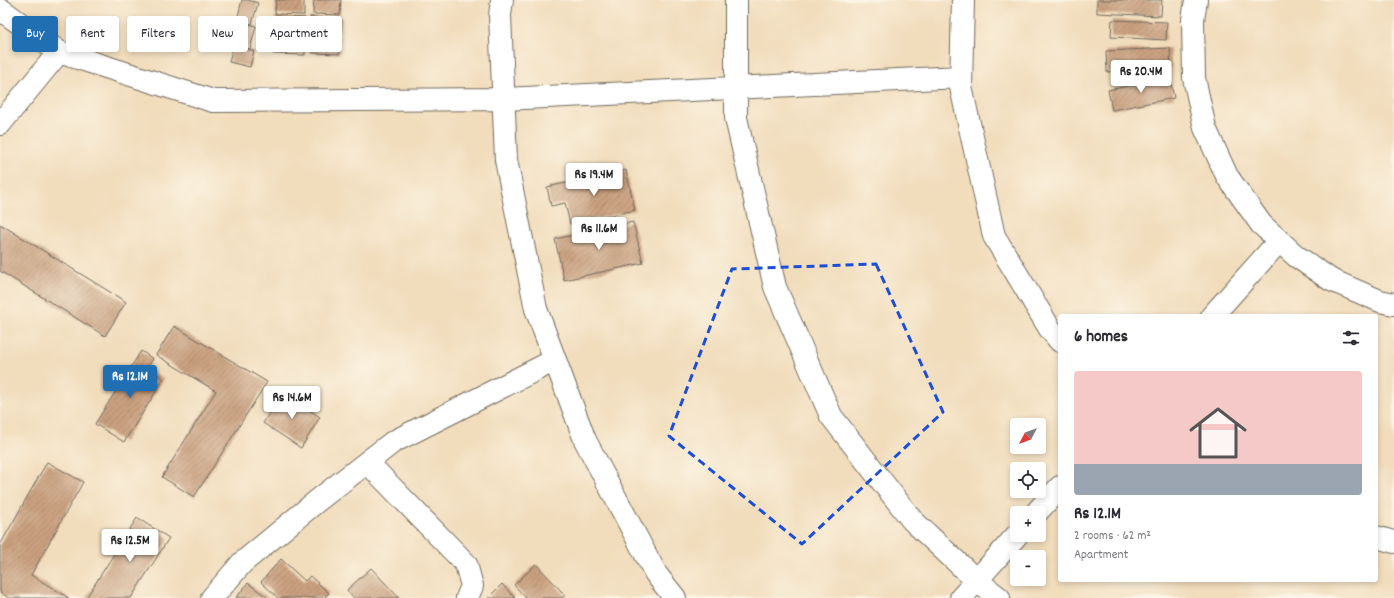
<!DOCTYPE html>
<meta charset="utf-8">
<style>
:root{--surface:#fff;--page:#f7f7f7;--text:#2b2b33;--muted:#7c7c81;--line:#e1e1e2;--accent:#1f6fb2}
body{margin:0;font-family:Dekko,sans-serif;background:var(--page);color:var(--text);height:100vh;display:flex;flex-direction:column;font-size:15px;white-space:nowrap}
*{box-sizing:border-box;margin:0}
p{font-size:13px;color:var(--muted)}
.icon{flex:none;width:22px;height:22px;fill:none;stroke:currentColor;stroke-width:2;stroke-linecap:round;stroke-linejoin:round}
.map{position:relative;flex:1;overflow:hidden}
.side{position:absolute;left:1058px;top:314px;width:320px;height:268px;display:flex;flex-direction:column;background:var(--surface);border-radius:4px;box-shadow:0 2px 6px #0003}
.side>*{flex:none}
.hud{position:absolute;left:12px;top:16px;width:380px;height:36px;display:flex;gap:8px}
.needle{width:26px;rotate:229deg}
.controls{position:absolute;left:1010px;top:418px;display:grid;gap:8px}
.controls a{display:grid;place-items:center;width:36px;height:36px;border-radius:4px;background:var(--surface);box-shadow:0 2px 6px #0003;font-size:20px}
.price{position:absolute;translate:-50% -34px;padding:0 9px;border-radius:4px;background:#fff;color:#222;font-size:13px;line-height:26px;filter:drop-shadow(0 1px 2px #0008)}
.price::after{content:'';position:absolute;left:50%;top:24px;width:12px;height:9px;margin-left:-6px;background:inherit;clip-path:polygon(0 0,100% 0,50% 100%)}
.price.active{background:var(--accent);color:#fff}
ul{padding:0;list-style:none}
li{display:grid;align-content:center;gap:8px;height:212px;padding:0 16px}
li+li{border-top:1px solid var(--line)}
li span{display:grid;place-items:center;height:124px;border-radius:4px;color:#555}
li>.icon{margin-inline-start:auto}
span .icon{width:72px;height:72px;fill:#fffc;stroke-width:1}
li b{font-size:17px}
h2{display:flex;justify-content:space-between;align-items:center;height:48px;padding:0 16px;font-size:17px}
.chip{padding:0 14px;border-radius:4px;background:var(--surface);box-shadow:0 2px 6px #0003;font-size:14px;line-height:36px}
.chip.active{background:var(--accent);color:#fff}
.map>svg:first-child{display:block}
.building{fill:url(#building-hatch)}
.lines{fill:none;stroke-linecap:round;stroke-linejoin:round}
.minor-casing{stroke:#70695d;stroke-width:24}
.minor{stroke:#fff;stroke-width:22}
.marked{fill:none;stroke:#1d4ed8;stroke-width:3;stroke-dasharray:8 5;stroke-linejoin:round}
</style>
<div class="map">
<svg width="1394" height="598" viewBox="0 0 1394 598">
<defs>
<pattern id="building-hatch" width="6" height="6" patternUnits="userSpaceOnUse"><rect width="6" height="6" fill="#caa180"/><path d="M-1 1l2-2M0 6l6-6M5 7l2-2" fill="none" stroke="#a48369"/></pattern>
</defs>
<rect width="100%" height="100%" fill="#fcf5e5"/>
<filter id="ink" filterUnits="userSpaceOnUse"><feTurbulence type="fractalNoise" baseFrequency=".025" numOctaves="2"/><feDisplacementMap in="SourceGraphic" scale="8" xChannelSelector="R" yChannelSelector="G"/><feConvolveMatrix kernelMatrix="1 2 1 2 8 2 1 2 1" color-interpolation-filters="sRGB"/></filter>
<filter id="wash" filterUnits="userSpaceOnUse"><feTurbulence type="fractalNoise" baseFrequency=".012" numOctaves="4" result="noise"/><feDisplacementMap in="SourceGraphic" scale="16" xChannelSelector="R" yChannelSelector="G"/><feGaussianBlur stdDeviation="0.9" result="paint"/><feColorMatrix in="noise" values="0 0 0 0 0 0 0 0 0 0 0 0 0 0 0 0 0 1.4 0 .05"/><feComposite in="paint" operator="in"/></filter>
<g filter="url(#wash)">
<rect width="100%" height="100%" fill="#f1dcbb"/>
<g id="blocks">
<path class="building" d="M242 0H248L258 3 252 24 237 20Z
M276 0H304V15L275 14Z
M314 0H341L340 15 313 14Z
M1097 0H1162L1161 16 1097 13Z
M275 17 305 18 304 33 275 32Z
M310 17 342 19 341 33 309 32Z
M1112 20 1167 22 1166 40 1111 37Z
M239 21 256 26 250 49 233 44Z
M313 34 341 36 340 54 312 53Z
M274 35 305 36V55L273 54Z
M233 46 254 51 250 67 229 62Z
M1170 48 1171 68 1107 72 1106 51Z
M1170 78 1174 98 1112 110 1108 90Z
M626 170 635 210 570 224 565 203 551 206 547 187Z
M633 222 643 263 564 280 555 239Z
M0 224 126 302 105 336 0 271Z
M174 326 267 382 194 497 162 477 216 391 156 355Z
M141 351 153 359 147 368 164 379 124 442 95 424Z
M283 393 320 417 301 448 263 423Z
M47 462 83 482 31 575 69 598H9L0 592V545Z
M137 518 169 538 131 598H86Z
M281 559 305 581 310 576 329 593 324 598H278L261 582Z
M536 564 565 595 562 598H526L514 585Z
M371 568 399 598H354L347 590Z
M248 583 268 598H236Z
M502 584 515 598H488Z"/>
</g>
</g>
<g filter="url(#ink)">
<use href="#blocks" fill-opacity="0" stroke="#70695d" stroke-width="1"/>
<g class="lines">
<g class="minor-casing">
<path id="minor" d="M502 0 500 15 506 160 536 309 585 440 656 574 675 598
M736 0V118L775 287 831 416 912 520 976 580 999 598
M963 0 961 87 994 236 1050 329 1060 341
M1196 0 1193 20 1194 78 1205 128 1227 176 1261 224 1296 256 1331 280 1380 301 1394 304
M0 9 59 52 213 101 504 99 961 77
M0 124 59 52
M1212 316 1279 241
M367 462 466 564 472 586 467 598
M1036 513 1060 487
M1376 537 1394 542
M212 598 242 563 317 501 393 442 555 360
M961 598 1017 535"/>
</g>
<use href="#minor" class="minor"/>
</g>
</g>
<path class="marked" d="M876 264 943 412 802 544 669 436 732 269Z"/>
</svg>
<div class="controls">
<a><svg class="needle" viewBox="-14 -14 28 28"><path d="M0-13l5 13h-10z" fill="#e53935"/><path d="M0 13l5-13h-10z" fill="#7c7c81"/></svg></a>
<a><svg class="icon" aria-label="locate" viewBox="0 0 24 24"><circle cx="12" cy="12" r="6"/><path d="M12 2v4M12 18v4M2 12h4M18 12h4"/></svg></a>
<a>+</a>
<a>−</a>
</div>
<b class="price" style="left:1141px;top:94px">Rs 20.4M</b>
<b class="price" style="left:594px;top:197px">Rs 19.4M</b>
<b class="price" style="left:599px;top:251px">Rs 11.6M</b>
<b class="price active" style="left:130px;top:399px">Rs 12.1M</b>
<b class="price" style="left:292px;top:420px">Rs 14.6M</b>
<b class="price" style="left:130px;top:563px">Rs 12.5M</b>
<div class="hud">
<a class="chip active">Buy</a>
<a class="chip">Rent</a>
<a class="chip">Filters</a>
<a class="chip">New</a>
<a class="chip">Apartment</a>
</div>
<section class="side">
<h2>6 homes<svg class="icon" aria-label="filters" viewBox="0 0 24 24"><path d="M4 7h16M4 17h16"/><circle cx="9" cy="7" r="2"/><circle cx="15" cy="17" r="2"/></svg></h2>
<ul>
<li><span style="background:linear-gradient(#f6c9c9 75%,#9aa5b1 0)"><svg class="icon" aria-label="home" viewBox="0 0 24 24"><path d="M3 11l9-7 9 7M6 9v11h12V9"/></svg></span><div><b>Rs 12.1M</b><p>2 rooms · 62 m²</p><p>Apartment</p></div></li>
</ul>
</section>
</div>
